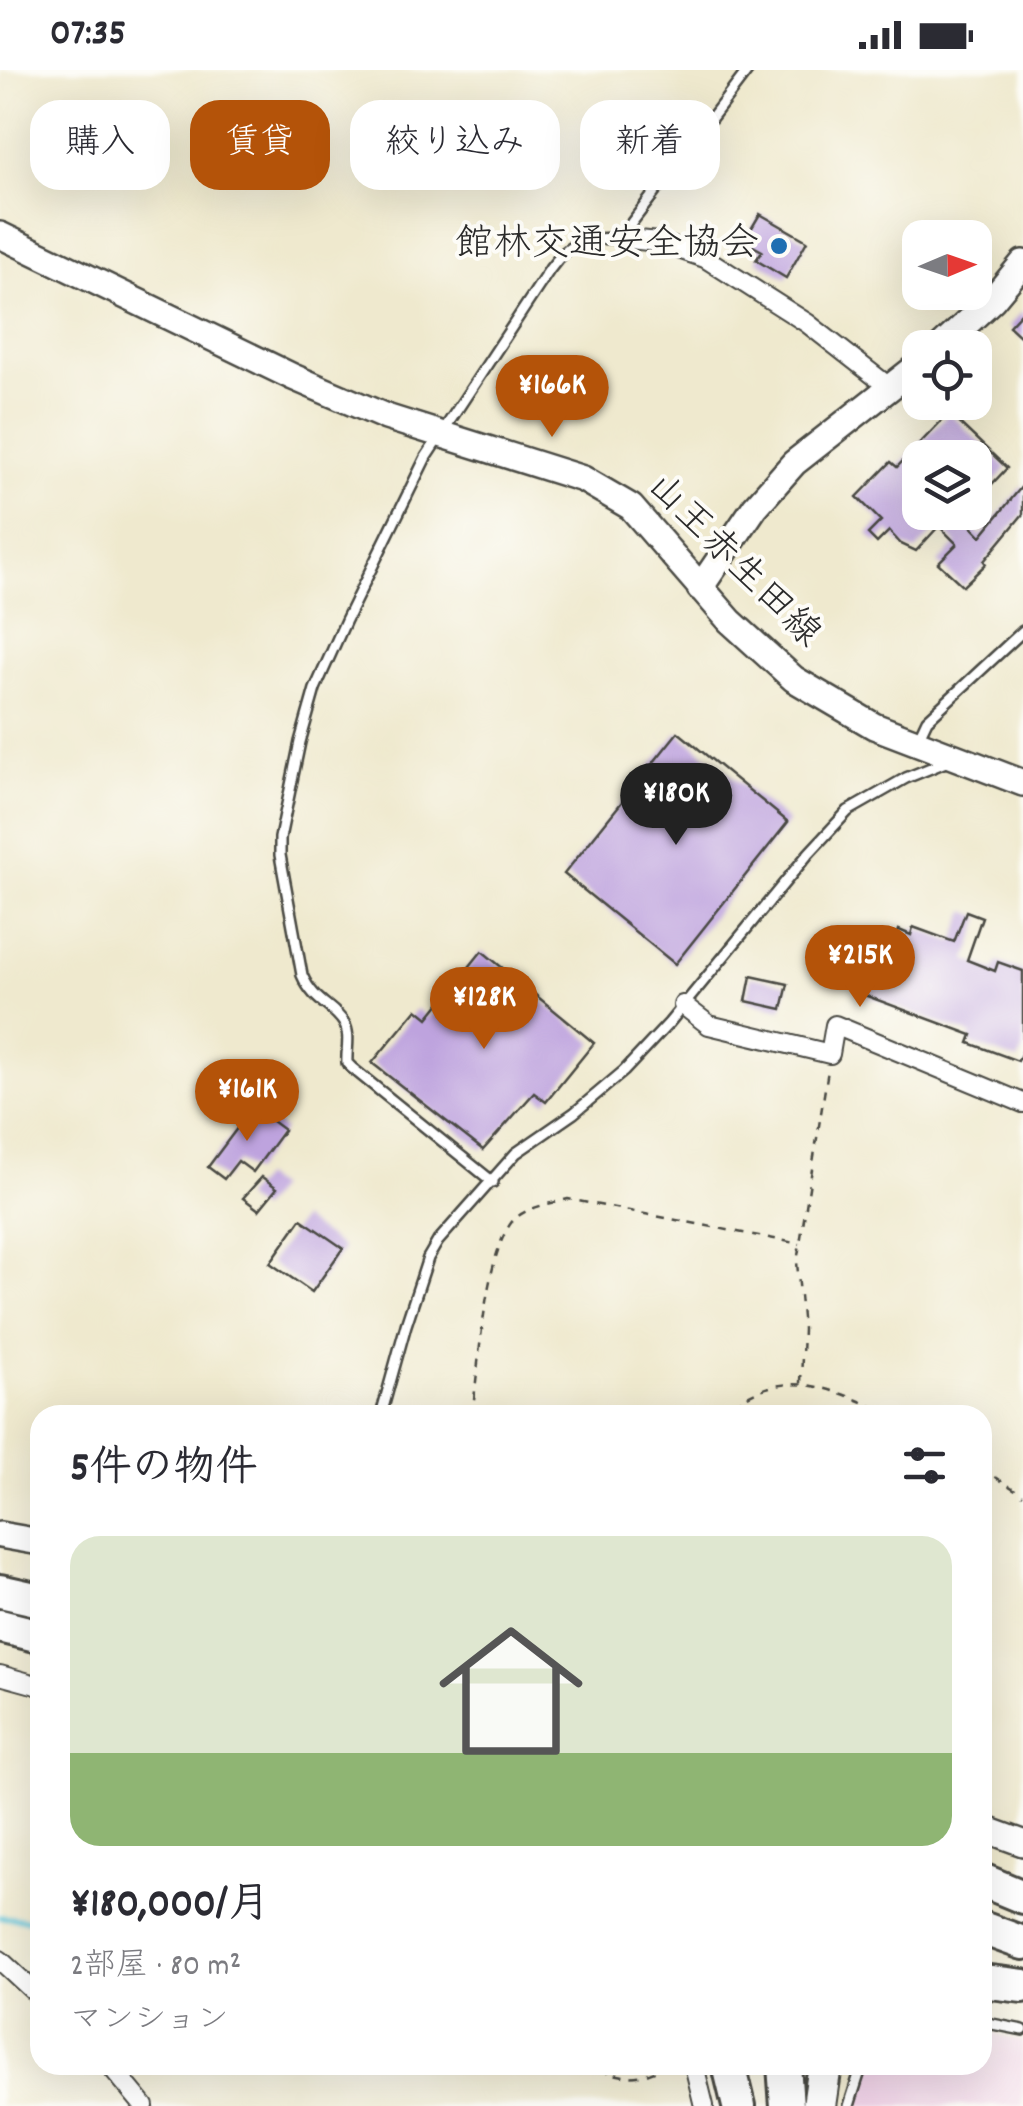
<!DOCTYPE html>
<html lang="ja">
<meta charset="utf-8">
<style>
:root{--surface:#fff;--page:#f2f2f3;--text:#2b2b33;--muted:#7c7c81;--accent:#b45309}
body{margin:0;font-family:Dekko,"Klee One",sans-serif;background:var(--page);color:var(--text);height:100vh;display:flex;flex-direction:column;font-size:38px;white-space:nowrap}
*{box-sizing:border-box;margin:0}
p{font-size:32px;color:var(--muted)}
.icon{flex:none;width:55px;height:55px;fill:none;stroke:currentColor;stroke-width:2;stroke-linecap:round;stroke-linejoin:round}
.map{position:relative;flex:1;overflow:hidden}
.panel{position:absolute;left:30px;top:1335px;width:962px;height:670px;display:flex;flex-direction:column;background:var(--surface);border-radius:30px;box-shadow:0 10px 40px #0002}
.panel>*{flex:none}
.top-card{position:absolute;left:30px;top:30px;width:965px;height:90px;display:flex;gap:20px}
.needle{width:65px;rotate:88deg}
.fabs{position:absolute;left:902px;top:150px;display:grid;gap:20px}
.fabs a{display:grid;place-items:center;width:90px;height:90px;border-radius:20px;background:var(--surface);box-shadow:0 10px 40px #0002;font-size:50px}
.price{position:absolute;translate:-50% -85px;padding:0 22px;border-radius:35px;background:var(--accent);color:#fff;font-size:32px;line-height:65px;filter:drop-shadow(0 2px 5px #0008)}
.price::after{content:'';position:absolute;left:50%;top:60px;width:30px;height:22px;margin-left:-15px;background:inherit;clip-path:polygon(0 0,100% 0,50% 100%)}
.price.on{background:#222;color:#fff}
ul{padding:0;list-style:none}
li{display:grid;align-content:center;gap:20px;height:530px;padding:0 40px}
li span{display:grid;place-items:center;height:310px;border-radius:30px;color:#555}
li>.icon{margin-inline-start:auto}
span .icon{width:180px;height:180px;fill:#fffc;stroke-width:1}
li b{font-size:42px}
h2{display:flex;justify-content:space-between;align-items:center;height:120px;padding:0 40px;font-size:42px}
.chip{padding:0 35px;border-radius:30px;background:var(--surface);box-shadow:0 10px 40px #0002;font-size:35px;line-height:90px}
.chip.on{background:var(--accent);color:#fff}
.status{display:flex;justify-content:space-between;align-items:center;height:70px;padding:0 50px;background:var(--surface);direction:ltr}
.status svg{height:28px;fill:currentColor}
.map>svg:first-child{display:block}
.built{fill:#efd0e6}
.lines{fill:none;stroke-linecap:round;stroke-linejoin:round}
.stream{stroke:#5cc4d9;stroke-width:5}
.building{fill:#bea3de}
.lane-casing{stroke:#484843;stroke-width:14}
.street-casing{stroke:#484843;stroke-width:22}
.secondary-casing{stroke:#484843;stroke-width:30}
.highway-casing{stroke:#484843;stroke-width:38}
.path{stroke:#484843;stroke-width:2.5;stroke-dasharray:8 8;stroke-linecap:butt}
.lane{stroke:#fff;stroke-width:9}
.street{stroke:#fff;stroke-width:18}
.secondary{stroke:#fff;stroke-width:25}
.highway{stroke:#fff;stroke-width:32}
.poi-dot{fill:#1f6fb2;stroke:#fdfcf7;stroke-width:4}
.labels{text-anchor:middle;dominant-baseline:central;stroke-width:8;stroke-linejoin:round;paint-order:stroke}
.poi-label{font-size:38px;fill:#2b2b2b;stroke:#fdfcf7;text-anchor:end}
.street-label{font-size:38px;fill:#2b2b2b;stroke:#fdfcf7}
</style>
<div class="status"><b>07:35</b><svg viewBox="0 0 49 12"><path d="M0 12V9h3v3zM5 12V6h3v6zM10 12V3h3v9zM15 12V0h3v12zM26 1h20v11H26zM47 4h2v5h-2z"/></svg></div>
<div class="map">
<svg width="1023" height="2036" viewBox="0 0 1023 2036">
<rect width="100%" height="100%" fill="#fdfcf7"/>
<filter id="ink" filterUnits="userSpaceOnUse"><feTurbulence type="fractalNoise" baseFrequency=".01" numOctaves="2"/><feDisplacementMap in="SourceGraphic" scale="20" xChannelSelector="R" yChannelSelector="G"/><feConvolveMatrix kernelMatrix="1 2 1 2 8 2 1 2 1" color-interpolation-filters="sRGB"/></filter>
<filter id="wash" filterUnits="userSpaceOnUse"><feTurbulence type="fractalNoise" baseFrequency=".0048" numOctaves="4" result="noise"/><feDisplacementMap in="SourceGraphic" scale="40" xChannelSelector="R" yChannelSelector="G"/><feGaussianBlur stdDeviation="2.25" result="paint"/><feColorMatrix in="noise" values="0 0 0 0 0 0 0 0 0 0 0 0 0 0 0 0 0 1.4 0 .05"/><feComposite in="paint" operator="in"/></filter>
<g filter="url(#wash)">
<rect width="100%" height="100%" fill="#efe9ce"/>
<path class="built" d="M983 1961 1023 1971V2036H858L861 2014 870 1995H982Z"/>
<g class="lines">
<path class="stream" d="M0 1847 40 1851"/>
</g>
<g id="blocks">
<path class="building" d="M760 144 807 171 786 208 756 190 762 181 744 171Z
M1023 241V269L1009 256Z
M949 343 1007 398 975 432V388H920V442H958L981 466 1023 415V444L984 491 986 494 963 516 938 493 957 474 939 456 916 481 901 474 889 461 877 473 868 464 881 451 857 427 891 392 897 397Z
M678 662 788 752 675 894 564 804Z
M966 841 982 847 967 890 995 901 998 892 1023 901V979L1018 991 969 973 972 965 856 922 877 865 895 872 899 860 911 865 913 857 954 872Z
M482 881 594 973 546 1032 534 1023 483 1080 372 993 417 939 428 948Z
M751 906 788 914 782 939 746 931Z
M253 1037 284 1060 253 1102 238 1091 224 1109 208 1097Z
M262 1107 277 1118 259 1140 243 1128Z
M301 1149 343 1178 312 1222 270 1193Z"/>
</g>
</g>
<g filter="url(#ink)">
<use href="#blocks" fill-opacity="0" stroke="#484843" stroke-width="2.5"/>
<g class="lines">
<g class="lane-casing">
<path id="lane" d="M918 669 927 650 1023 561
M493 1112 352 998 347 993C346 980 351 965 344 953 333 935 314 933 302 905L280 785V768L300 672 315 619 346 550 426 387 550 199C572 169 584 169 620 168L748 0
M381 1345 406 1255 428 1188 438 1171 516 1083 574 1043 624 1001 669 953 809 783 848 741 906 708 948 691
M982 1952 1023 1960
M849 2036 862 1995"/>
</g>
<g class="street-casing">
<path id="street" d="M620 168 658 172 705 188 807 253 889 317
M683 935 709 955 830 984 835 955 1023 1033
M0 1605 40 1616
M0 1890 40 1927
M110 1995 144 2036
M694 1995 704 2036"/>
</g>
<g class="secondary-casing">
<path id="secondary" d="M0 165 293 307 386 347 583 409 631 437 730 551 794 609 874 656 1023 713
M940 278 993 229 1023 193
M700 518 755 437 794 393 920 294
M0 1465 40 1472
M982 1758 1023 1773"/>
</g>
<g class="highway-casing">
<path id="highway" d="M0 1521 40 1530
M0 1556 40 1566
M982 1810 1023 1827
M982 1858 1023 1873
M982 1911 1023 1916
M729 1995 739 2036
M784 1995 787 2036
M819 2036 825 1995"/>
</g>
<path class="path" d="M801 1313 803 1259 797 1192 828 1000
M472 1345C479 1297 484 1190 511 1153 523 1137 550 1134 568 1129L800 1174
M722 1345C778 1292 832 1318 892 1345
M982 1398 1023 1425
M585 1995C619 2006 634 2014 666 1995"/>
<use href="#lane" class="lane"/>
<use href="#street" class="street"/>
<use href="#secondary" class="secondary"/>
<use href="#highway" class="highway"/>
</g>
</g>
<circle class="poi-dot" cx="779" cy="176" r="10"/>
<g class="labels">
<g class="poi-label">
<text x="759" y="176">館林交通安全協会</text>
</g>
<g class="street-label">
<text transform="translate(732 492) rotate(45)">山王赤生田線</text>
</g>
</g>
</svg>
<div class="fabs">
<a><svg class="needle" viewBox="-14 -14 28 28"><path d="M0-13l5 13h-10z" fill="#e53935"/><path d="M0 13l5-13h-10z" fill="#7c7c81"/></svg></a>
<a><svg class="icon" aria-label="locate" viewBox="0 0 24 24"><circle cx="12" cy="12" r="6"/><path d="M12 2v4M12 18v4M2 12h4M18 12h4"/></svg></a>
<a><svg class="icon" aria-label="layers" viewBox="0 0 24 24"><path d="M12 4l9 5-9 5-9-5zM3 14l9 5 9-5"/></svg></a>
</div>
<b class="price" style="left:552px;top:370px">¥166K</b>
<b class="price on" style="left:676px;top:778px">¥180K</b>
<b class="price" style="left:860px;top:940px">¥215K</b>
<b class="price" style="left:484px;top:982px">¥128K</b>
<b class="price" style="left:247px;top:1074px">¥161K</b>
<div class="top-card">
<a class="chip">購入</a>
<a class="chip on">賃貸</a>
<a class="chip">絞り込み</a>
<a class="chip">新着</a>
</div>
<section class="panel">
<h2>5件の物件<svg class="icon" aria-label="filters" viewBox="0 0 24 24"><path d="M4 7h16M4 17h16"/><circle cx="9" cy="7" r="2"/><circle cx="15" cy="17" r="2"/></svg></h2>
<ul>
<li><span style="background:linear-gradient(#dfe7d0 70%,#8fb573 0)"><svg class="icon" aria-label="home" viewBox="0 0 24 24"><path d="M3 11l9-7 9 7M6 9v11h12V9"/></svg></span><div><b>¥180,000/月</b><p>2部屋 · 80 m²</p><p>マンション</p></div></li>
</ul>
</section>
</div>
